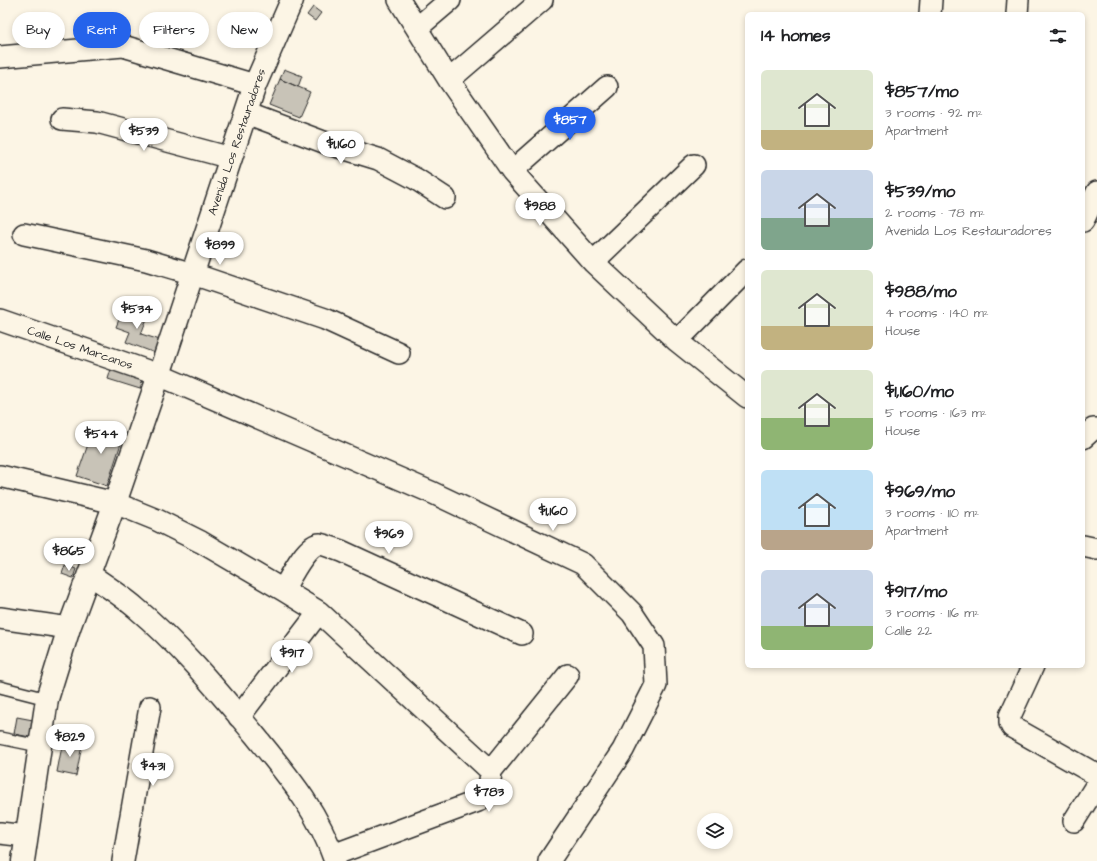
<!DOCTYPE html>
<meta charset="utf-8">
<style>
:root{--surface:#fff;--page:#f6f6f6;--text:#202124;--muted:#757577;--accent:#2563eb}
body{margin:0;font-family:"Architects Daughter",sans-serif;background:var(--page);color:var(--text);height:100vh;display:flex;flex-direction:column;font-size:15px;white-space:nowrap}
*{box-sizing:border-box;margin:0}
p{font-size:13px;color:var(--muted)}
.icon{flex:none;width:22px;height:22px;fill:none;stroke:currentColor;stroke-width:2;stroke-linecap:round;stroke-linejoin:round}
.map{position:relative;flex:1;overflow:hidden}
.side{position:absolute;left:745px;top:12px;width:340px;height:656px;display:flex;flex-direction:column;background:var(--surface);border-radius:6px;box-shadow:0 2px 6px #0003}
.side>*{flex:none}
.hud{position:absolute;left:12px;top:12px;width:380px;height:36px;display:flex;gap:8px}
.buttons{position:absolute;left:697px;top:813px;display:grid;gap:8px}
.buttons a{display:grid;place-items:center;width:36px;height:36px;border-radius:50%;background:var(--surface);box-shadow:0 2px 6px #0003;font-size:20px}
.price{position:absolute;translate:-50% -34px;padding:0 9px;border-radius:14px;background:#fff;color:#222;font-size:13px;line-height:26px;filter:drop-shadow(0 1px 2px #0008)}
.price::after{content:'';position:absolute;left:50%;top:24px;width:12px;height:9px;margin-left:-6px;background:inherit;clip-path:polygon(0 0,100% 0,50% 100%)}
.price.current{background:var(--accent);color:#fff}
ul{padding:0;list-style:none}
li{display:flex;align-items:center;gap:12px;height:100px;padding:0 16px}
li span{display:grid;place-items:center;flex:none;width:112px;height:80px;border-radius:6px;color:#555}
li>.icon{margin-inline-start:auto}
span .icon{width:48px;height:48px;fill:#fffc;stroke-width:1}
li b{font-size:17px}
h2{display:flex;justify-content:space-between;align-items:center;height:48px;padding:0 16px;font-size:17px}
.chip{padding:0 14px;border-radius:18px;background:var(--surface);box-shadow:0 2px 6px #0003;font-size:14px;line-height:36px}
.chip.current{background:var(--accent);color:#fff}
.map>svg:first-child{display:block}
.building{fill:#c8c3b7;stroke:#2b2b2b}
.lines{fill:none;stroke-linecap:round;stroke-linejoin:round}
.lane-casing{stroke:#2b2b2b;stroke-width:14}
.street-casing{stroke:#2b2b2b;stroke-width:24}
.secondary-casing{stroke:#2b2b2b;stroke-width:25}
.lane{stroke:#fcf5e5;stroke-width:11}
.street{stroke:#fcf5e5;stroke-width:21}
.secondary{stroke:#fcf5e5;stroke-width:22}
.labels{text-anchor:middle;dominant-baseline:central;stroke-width:4;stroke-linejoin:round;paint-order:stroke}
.street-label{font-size:12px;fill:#2b2b2b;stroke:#fcf5e5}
</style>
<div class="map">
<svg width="1097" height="861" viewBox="0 0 1097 861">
<rect width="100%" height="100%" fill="#fcf5e5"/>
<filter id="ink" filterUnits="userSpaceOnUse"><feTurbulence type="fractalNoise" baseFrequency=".025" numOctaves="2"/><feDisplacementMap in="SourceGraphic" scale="8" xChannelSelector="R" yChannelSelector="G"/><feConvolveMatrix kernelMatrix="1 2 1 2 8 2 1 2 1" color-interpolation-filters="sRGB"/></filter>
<g filter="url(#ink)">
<path class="building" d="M313 7 321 13 315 21 307 15Z
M284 69 302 76 298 87 280 79Z
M280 79 310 92 299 117 269 105Z
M124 307 148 316 141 334 160 340 155 353 126 342 130 332 116 327Z
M112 366 144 375 140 389 108 379Z
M95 424 124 434 107 486 77 476Z
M65 565 76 569 73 578 62 574Z
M17 717 33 720 30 737 14 734Z
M63 741 82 745 76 776 57 772Z"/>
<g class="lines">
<g class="lane-casing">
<path id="lane" d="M0 687 47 699
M0 738 39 746"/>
</g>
<g class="street-casing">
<path id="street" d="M399 0 449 80 512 171 593 262 677 341 747 397
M930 14 931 0
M1017 14 1018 0
M417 28 450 0
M0 57 123 46 255 85
M449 80 542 0
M246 113 329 144 378 159 416 179 445 198
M62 119 97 122 231 158
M512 171 607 87
M1083 221 1097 192
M24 234 146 260 193 274 325 319 399 353
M593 262 694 165
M0 320 159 375 433 493 583 564 632 613 654 646 656 685 623 750 549 861
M677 341 747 270
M1083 438 1093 429H1097
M0 476 115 503 157 520 201 542 283 590 319 612 491 771
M1083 546 1097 549
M89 574C105 585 122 596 136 608 180 645 217 690 254 734 288 776 317 809 335 861
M283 590C289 580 307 543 320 544 326 545 335 549 341 551L522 634
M0 618 69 628
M1033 666 1010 716V723L1012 727 1097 775
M239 717 319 612
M1074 821 1097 784
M0 833 26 836
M333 855 478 801C489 792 490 785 491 771L568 675
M123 861 150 707"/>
</g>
<g class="secondary-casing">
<path id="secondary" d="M23 861 47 699 69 628 115 503 159 375 255 85 292 0"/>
</g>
<use href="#lane" class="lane"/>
<use href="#street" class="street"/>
<use href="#secondary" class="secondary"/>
</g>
</g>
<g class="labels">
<g class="street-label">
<text transform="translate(237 142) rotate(-71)">Avenida Los Restauradores</text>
<text transform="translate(80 348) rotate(19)">Calle Los Marcanos</text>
</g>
</g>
</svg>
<div class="buttons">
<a><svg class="icon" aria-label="layers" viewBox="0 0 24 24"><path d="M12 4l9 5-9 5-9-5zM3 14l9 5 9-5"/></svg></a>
</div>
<b class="price current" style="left:570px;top:141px">$857</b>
<b class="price" style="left:144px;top:152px">$539</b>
<b class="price" style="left:341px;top:165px">$1,160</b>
<b class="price" style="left:540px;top:227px">$988</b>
<b class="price" style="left:220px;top:266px">$899</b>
<b class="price" style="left:137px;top:330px">$534</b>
<b class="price" style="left:101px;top:455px">$544</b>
<b class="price" style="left:553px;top:532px">$1,160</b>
<b class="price" style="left:389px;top:555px">$969</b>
<b class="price" style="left:69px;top:572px">$865</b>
<b class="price" style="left:292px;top:674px">$917</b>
<b class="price" style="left:70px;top:758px">$829</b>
<b class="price" style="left:153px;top:787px">$431</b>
<b class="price" style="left:489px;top:813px">$783</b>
<div class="hud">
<a class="chip">Buy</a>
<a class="chip current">Rent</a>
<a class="chip">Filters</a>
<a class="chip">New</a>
</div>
<section class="side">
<h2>14 homes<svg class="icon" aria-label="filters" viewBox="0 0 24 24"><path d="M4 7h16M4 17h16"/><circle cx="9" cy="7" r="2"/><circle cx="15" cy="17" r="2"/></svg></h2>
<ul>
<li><span style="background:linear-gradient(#dfe7d0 75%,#c2b280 0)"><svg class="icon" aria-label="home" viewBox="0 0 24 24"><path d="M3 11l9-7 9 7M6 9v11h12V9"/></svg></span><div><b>$857/mo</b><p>3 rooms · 92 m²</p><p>Apartment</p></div></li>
<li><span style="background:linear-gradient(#c9d6e8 60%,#7fa58c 0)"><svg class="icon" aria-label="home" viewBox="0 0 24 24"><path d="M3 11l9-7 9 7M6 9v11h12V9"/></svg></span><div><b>$539/mo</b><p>2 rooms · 78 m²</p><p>Avenida Los Restauradores</p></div></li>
<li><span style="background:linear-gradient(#dfe7d0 70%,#c2b280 0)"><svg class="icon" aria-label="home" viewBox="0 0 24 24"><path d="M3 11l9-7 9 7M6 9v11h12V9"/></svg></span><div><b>$988/mo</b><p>4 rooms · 140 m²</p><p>House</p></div></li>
<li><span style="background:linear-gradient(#dfe7d0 60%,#8fb573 0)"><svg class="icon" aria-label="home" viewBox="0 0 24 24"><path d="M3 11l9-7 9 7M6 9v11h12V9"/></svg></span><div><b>$1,160/mo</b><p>5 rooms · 163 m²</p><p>House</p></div></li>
<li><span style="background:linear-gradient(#bfe0f5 75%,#b9a48a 0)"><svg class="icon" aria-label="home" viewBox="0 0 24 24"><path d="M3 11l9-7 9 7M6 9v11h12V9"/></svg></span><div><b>$969/mo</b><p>3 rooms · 110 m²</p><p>Apartment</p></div></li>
<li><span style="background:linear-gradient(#c9d6e8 70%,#8fb573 0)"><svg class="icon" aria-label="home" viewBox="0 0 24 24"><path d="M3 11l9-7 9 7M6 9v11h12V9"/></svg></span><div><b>$917/mo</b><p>3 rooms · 116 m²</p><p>Calle 22</p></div></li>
</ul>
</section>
</div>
